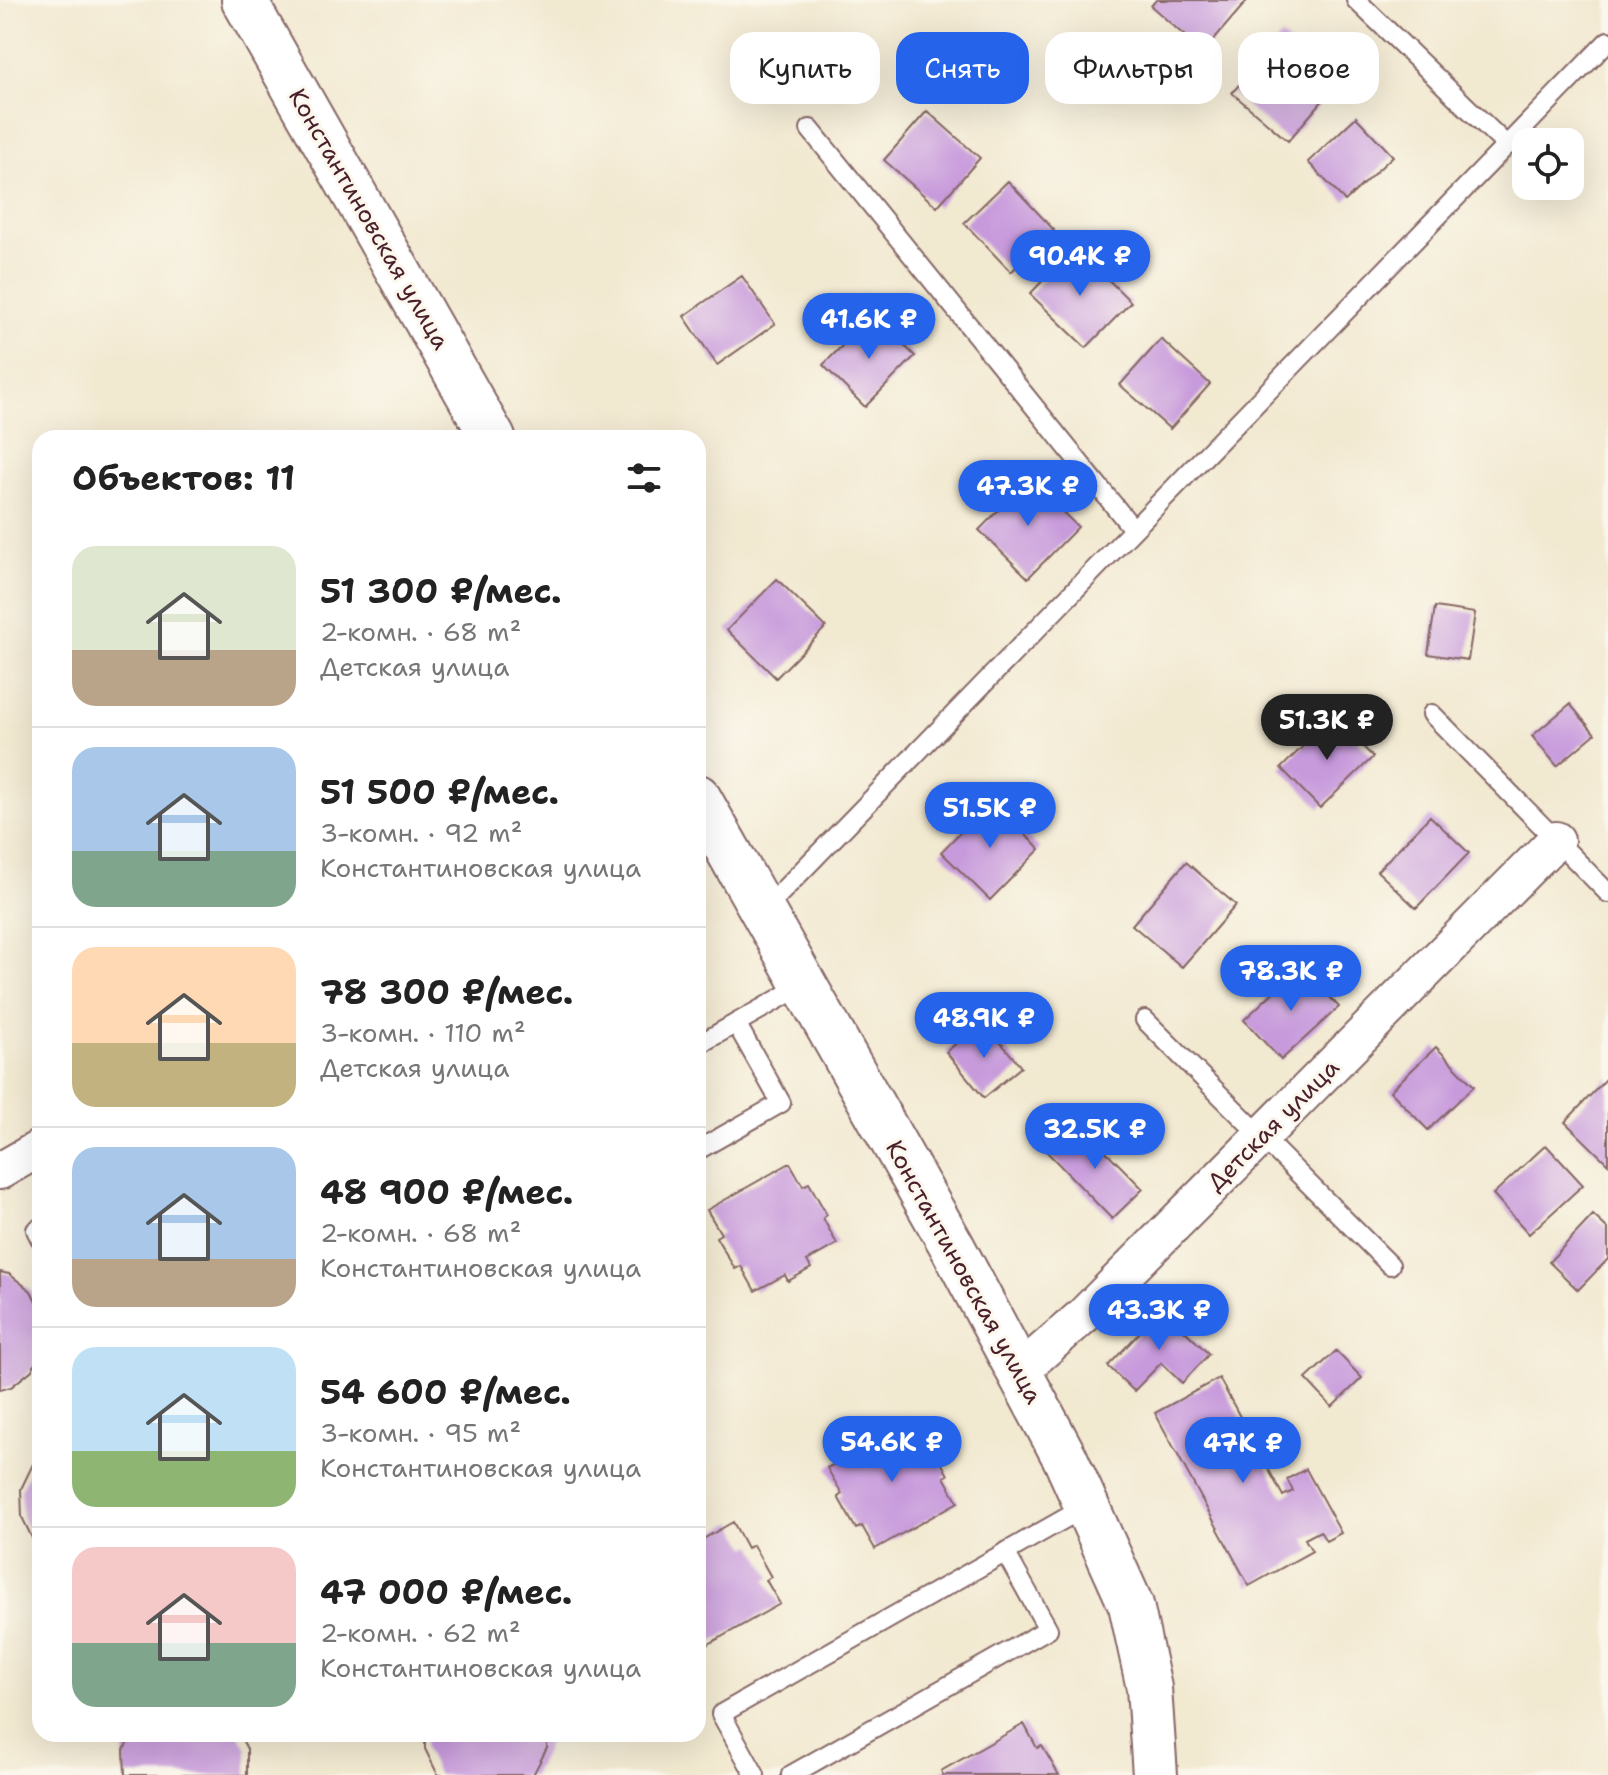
<!DOCTYPE html>
<html lang="ru">
<meta charset="utf-8">
<style>
:root{--surface:#fff;--page:#f6f6f6;--text:#222;--muted:#767676;--line:#e0e0e0;--accent:#2563eb}
body{margin:0;font-family:"Shantell Sans",sans-serif;background:var(--page);color:var(--text);height:100vh;display:flex;flex-direction:column;font-size:30px;white-space:nowrap}
*{box-sizing:border-box;margin:0}
p{font-size:26px;color:var(--muted)}
.icon{flex:none;width:44px;height:44px;fill:none;stroke:currentColor;stroke-width:2;stroke-linecap:round;stroke-linejoin:round}
.map{position:relative;flex:1;overflow:hidden}
.details{position:absolute;left:32px;top:430px;width:674px;height:1312px;display:flex;flex-direction:column;background:var(--surface);border-radius:24px;box-shadow:0 8px 32px #0002}
.details>*{flex:none}
.hud{position:absolute;left:730px;top:32px;width:758px;height:72px;display:flex;gap:16px}
.fabs{position:absolute;left:1512px;top:128px;display:grid;gap:16px}
.fabs a{display:grid;place-items:center;width:72px;height:72px;border-radius:16px;background:var(--surface);box-shadow:0 8px 32px #0002;font-size:40px}
.price{position:absolute;translate:-50% -68px;padding:0 18px;border-radius:28px;background:var(--accent);color:#fff;font-size:26px;line-height:52px;filter:drop-shadow(0 2px 4px #0008)}
.price::after{content:'';position:absolute;left:50%;top:48px;width:24px;height:18px;margin-left:-12px;background:inherit;clip-path:polygon(0 0,100% 0,50% 100%)}
.price.selected{background:#222;color:#fff}
ul{padding:0;list-style:none}
li{display:flex;align-items:center;gap:24px;height:200px;padding:0 40px}
li+li{border-top:2px solid var(--line)}
li span{display:grid;place-items:center;flex:none;width:224px;height:160px;border-radius:24px;color:#555}
li>.icon{margin-inline-start:auto}
span .icon{width:96px;height:96px;fill:#fffc;stroke-width:1}
li b{font-size:34px}
h2{display:flex;justify-content:space-between;align-items:center;height:96px;padding:0 40px;font-size:34px}
.chip{padding:0 28px;border-radius:24px;background:var(--surface);box-shadow:0 8px 32px #0002;font-size:28px;line-height:72px}
.chip.selected{background:var(--accent);color:#fff}
.map>svg:first-child{display:block}
.building{fill:#c79adc}
.lines{fill:none;stroke-linecap:round;stroke-linejoin:round}
.lane-casing{stroke:#856665;stroke-width:22}
.street-casing{stroke:#856665;stroke-width:40}
.secondary-casing{stroke:#856665;stroke-width:48}
.lane{stroke:#fff;stroke-width:18}
.street{stroke:#fff;stroke-width:36}
.secondary{stroke:#fff;stroke-width:44}
.labels{text-anchor:middle;dominant-baseline:central;stroke-width:6;stroke-linejoin:round;paint-order:stroke}
.street-label{font-size:24px;fill:#4a1f2b;stroke:#fbf7ec}
</style>
<div class="map">
<svg width="1608" height="1775" viewBox="0 0 1608 1775">
<rect width="100%" height="100%" fill="#fbf7ec"/>
<filter id="ink" filterUnits="userSpaceOnUse"><feTurbulence type="fractalNoise" baseFrequency=".0125" numOctaves="2"/><feDisplacementMap in="SourceGraphic" scale="16" xChannelSelector="R" yChannelSelector="G"/><feConvolveMatrix kernelMatrix="1 2 1 2 8 2 1 2 1" color-interpolation-filters="sRGB"/></filter>
<filter id="wash" filterUnits="userSpaceOnUse"><feTurbulence type="fractalNoise" baseFrequency=".006" numOctaves="4" result="noise"/><feDisplacementMap in="SourceGraphic" scale="32" xChannelSelector="R" yChannelSelector="G"/><feGaussianBlur stdDeviation="1.8" result="paint"/><feColorMatrix in="noise" values="0 0 0 0 0 0 0 0 0 0 0 0 0 0 0 0 0 1.4 0 .05"/><feComposite in="paint" operator="in"/></filter>
<g filter="url(#wash)">
<rect width="100%" height="100%" fill="#f2e9d1"/>
<g id="blocks">
<path class="building" d="M1156 0H1244L1246 2 1203 52 1151 6Z
M1281 36 1337 84 1288 141 1232 93Z
M927 111 980 158 937 207 884 160Z
M1356 117 1393 156 1345 201 1308 162Z
M1008 181 1054 230 1011 272 964 223Z
M1075 247 1131 302 1086 348 1030 294Z
M742 276 775 324 717 365 684 316Z
M873 315 915 356 865 407 823 365Z
M1161 339 1210 384 1170 429 1120 385Z
M1029 479 1078 527 1028 578 979 530Z
M777 579 826 627 776 678 727 630Z
M1435 607 1475 613 1468 660 1428 654Z
M1570 704 1595 734 1557 766 1532 736Z
M1334 716 1373 757 1320 808 1281 768Z
M991 801 1040 849 990 900 941 852Z
M1430 816 1469 853 1416 908 1377 871Z
M1186 862 1236 905 1182 967 1132 925Z
M1301 966 1339 1007 1281 1060 1244 1020Z
M983 1021 1021 1067 984 1098 946 1052Z
M1436 1047 1474 1086 1428 1130 1390 1091Z
M1608 1077V1164L1565 1122Z
M1078 1123 1143 1189 1112 1219 1047 1152Z
M1546 1145 1583 1185 1529 1234 1493 1194Z
M790 1163 803 1186 809 1183 827 1215 823 1218 837 1244 807 1261 811 1268 788 1281 785 1275 755 1291 741 1266 735 1269 716 1237 721 1234 707 1210Z
M1593 1215 1608 1229V1259L1578 1290 1549 1262Z
M0 1272 9 1274 31 1291 40 1309V1352L32 1370 11 1387 0 1390Z
M1162 1309 1209 1354 1182 1383 1161 1363 1134 1391 1108 1366Z
M1336 1351 1362 1378 1332 1407 1306 1379Z
M1219 1378 1283 1496 1293 1491 1287 1479 1306 1469 1341 1533 1326 1541 1320 1531 1305 1539 1312 1551 1249 1586 1155 1413Z
M910 1420 924 1446 930 1442 948 1475 944 1477 958 1502 875 1549 862 1526 856 1529 838 1497 842 1494 827 1468 858 1451 854 1444 876 1431 880 1437Z
M40 1458V1547L34 1542 22 1517 21 1489 33 1464Z
M733 1522 747 1548 753 1545 771 1577 766 1580 780 1604 698 1650V1529L703 1539Z
M1024 1724 1037 1748 1042 1746 1059 1775H943L941 1771Z
M132 1734H239L247 1749V1775H125L124 1750Z
M425 1734H547V1748L533 1775H438L425 1749Z"/>
</g>
</g>
<g filter="url(#ink)">
<use href="#blocks" fill-opacity="0" stroke="#856665" stroke-width="2"/>
<g class="lines">
<g class="lane-casing">
<path id="lane" d="M1356 0 1507 146
M810 129 1133 529
M1432 714 1608 893
M763 911 1608 41
M1145 1020 1390 1265
M698 1045 803 985
M698 1150 781 1103 736 1023
M40 1228 36 1230 40 1238
M755 1775 721 1714 1087 1506
M791 1775 1048 1629 1005 1552"/>
</g>
<g class="street-casing">
<path id="street" d="M0 1171 40 1148
M1020 1371 1084 1315 1556 840"/>
</g>
<g class="secondary-casing">
<path id="secondary" d="M244 0 493 438
M698 797 952 1246 1065 1458 1131 1605 1149 1688 1155 1775"/>
</g>
<use href="#lane" class="lane"/>
<use href="#street" class="street"/>
<use href="#secondary" class="secondary"/>
</g>
</g>
<g class="labels">
<g class="street-label">
<text transform="translate(369 219) rotate(60)">Константиновская улица</text>
<text transform="translate(1273 1125) rotate(-45)">Детская улица</text>
<text transform="translate(964 1272) rotate(61)">Константиновская улица</text>
</g>
</g>
</svg>
<div class="fabs">
<a><svg class="icon" aria-label="locate" viewBox="0 0 24 24"><circle cx="12" cy="12" r="6"/><path d="M12 2v4M12 18v4M2 12h4M18 12h4"/></svg></a>
</div>
<b class="price" style="left:1080px;top:298px">90.4K ₽</b>
<b class="price" style="left:869px;top:361px">41.6K ₽</b>
<b class="price" style="left:1028px;top:528px">47.3K ₽</b>
<b class="price selected" style="left:1327px;top:762px">51.3K ₽</b>
<b class="price" style="left:990px;top:850px">51.5K ₽</b>
<b class="price" style="left:1291px;top:1013px">78.3K ₽</b>
<b class="price" style="left:984px;top:1060px">48.9K ₽</b>
<b class="price" style="left:1095px;top:1171px">32.5K ₽</b>
<b class="price" style="left:1159px;top:1352px">43.3K ₽</b>
<b class="price" style="left:892px;top:1484px">54.6K ₽</b>
<b class="price" style="left:1243px;top:1485px">47K ₽</b>
<div class="hud">
<a class="chip">Купить</a>
<a class="chip selected">Снять</a>
<a class="chip">Фильтры</a>
<a class="chip">Новое</a>
</div>
<section class="details">
<h2>Объектов: 11<svg class="icon" aria-label="filters" viewBox="0 0 24 24"><path d="M4 7h16M4 17h16"/><circle cx="9" cy="7" r="2"/><circle cx="15" cy="17" r="2"/></svg></h2>
<ul>
<li><span style="background:linear-gradient(#dfe7d0 65%,#b9a48a 0)"><svg class="icon" aria-label="home" viewBox="0 0 24 24"><path d="M3 11l9-7 9 7M6 9v11h12V9"/></svg></span><div><b>51 300 ₽/мес.</b><p>2-комн. · 68 m²</p><p>Детская улица</p></div></li>
<li><span style="background:linear-gradient(#a9c7e8 65%,#7fa58c 0)"><svg class="icon" aria-label="home" viewBox="0 0 24 24"><path d="M3 11l9-7 9 7M6 9v11h12V9"/></svg></span><div><b>51 500 ₽/мес.</b><p>3-комн. · 92 m²</p><p>Константиновская улица</p></div></li>
<li><span style="background:linear-gradient(#ffd9b3 60%,#c2b280 0)"><svg class="icon" aria-label="home" viewBox="0 0 24 24"><path d="M3 11l9-7 9 7M6 9v11h12V9"/></svg></span><div><b>78 300 ₽/мес.</b><p>3-комн. · 110 m²</p><p>Детская улица</p></div></li>
<li><span style="background:linear-gradient(#a9c7e8 70%,#b9a48a 0)"><svg class="icon" aria-label="home" viewBox="0 0 24 24"><path d="M3 11l9-7 9 7M6 9v11h12V9"/></svg></span><div><b>48 900 ₽/мес.</b><p>2-комн. · 68 m²</p><p>Константиновская улица</p></div></li>
<li><span style="background:linear-gradient(#bfe0f5 65%,#8fb573 0)"><svg class="icon" aria-label="home" viewBox="0 0 24 24"><path d="M3 11l9-7 9 7M6 9v11h12V9"/></svg></span><div><b>54 600 ₽/мес.</b><p>3-комн. · 95 m²</p><p>Константиновская улица</p></div></li>
<li><span style="background:linear-gradient(#f6c9c9 60%,#7fa58c 0)"><svg class="icon" aria-label="home" viewBox="0 0 24 24"><path d="M3 11l9-7 9 7M6 9v11h12V9"/></svg></span><div><b>47 000 ₽/мес.</b><p>2-комн. · 62 m²</p><p>Константиновская улица</p></div></li>
</ul>
</section>
</div>
